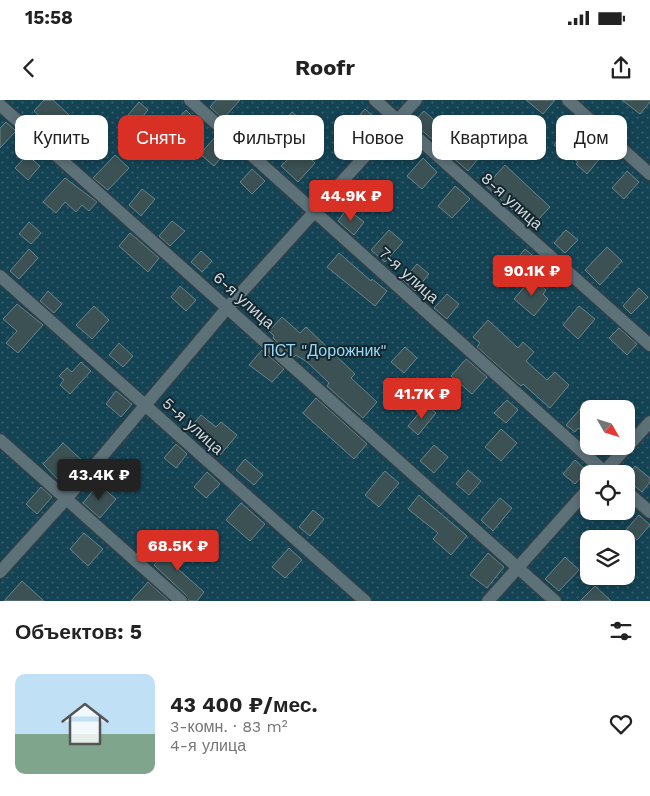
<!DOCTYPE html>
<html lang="ru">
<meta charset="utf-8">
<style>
:root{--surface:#fff;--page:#f2f2f2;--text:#222;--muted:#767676;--line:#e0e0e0;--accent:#d93025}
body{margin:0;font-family:"Work Sans",sans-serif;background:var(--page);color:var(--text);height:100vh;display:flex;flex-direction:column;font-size:19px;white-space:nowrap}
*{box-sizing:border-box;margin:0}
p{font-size:16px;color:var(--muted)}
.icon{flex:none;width:28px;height:28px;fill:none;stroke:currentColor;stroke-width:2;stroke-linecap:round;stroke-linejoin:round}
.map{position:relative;height:501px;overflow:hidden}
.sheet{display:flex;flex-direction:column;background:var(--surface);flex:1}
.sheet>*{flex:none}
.banner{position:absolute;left:15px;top:15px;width:620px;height:45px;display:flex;gap:10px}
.needle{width:32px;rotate:129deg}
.controls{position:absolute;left:580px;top:300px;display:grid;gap:10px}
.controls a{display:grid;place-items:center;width:55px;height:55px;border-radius:10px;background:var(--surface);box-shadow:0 2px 8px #0003;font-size:25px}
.price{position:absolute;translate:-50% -42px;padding:0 11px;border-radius:5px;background:var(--accent);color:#fff;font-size:16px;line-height:32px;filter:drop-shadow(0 1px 2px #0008)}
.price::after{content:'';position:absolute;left:50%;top:30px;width:15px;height:11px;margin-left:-8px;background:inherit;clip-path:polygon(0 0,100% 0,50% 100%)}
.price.active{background:#222;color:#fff}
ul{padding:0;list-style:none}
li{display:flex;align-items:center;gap:15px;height:125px;padding:0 15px}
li+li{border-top:1px solid var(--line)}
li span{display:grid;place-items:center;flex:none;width:140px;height:100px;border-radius:10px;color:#555}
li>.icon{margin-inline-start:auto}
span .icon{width:60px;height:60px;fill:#fffc;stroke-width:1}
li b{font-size:21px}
h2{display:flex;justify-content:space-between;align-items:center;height:60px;padding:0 15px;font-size:21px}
.pill{padding:0 18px;border-radius:10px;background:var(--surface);box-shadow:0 2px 8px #0003;font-size:18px;line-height:45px}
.pill.active{background:var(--accent);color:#fff}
.status{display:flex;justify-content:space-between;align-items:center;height:35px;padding:0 25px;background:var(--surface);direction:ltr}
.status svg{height:14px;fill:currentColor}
header{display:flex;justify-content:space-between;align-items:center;height:65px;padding:0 15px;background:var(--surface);font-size:22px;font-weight:700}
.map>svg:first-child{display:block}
.garden{fill:url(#garden-dots);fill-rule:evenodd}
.building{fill:#3b5153;stroke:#6c8487}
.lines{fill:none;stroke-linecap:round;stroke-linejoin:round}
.minor-casing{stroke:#324046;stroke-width:15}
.minor{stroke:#5d7179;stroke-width:12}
.labels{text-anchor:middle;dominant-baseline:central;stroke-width:4;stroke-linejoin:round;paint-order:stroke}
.street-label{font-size:16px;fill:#cfdadf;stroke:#14262e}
.park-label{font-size:16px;fill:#98daf6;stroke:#14262e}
</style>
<div class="status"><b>15:58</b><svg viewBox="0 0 49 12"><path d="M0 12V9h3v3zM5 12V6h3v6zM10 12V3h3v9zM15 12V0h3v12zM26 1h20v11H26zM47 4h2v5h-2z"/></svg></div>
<header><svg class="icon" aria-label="back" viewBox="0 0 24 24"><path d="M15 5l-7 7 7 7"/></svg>Roofr<svg class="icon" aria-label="share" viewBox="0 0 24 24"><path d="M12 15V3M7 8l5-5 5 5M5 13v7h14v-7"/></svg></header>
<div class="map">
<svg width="650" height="501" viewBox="0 0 650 501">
<defs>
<pattern id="garden-dots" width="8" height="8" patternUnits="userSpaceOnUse" patternTransform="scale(1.25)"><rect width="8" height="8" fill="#144354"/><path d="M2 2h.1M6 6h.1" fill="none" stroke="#355e6c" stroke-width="1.8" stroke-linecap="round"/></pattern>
</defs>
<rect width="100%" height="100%" fill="#14262e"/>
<path class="garden" d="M0 0H650V501H0ZM589 309H626V346H589ZM589 374H626V411H589ZM589 439H626V476H589Z"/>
<path class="building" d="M44 0H53L80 25 84 21 98 35 82 52 53 24 50 26 34 11Z
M216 0H240L223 19 210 7Z
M526 0H555L543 14Z
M622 0H650V2L640 14Z
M139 2 148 10 132 29 123 21Z
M365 9 380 22 365 38 351 25Z
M186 10 196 20 180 38 170 28Z
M424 11 442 27 432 39 413 23Z
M292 12 310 27 300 39 282 24Z
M6 22 16 31 0 48V28Z
M568 24 582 33 578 38 601 57 587 74 576 64 578 62 554 45Z
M216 36 229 48 214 66 200 54Z
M461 45 478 59 468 71 451 56Z
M299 48 315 63 298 82 281 66Z
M27 55 40 66 28 80 15 68Z
M115 55 129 68 108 90 93 78Z
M423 58 437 72 422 89 407 76Z
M505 65 550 107 536 122 517 104 512 110 486 86Z
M252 69 265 81 252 94 240 82Z
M627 71 639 82 624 99 612 88Z
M65 78 97 102 89 111 82 105 76 112 65 102 56 113 43 102Z
M455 86 470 99 452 118 438 106Z
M142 89 155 99 141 116 129 105Z
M347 109 364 122 354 135 338 121Z
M172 121 185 131 170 146 159 136Z
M29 122 41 133 31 144 19 134Z
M389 130 403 142 385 162 371 150Z
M566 130 578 140 565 153 554 143Z
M130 133 159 158 148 172 119 146Z
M607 147 622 161 600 185 585 170Z
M29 149 38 158 19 179 10 171Z
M525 149 538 160 527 173 514 162Z
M201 151 212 161 202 172 191 162Z
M339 153 371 181 372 179 387 191 375 206 327 167Z
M417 164 429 174 415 191 403 180Z
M532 178 546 190 543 194 548 199 534 216 514 199Z
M180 186 196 200 186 211 171 197Z
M639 188 648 197 631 214 623 206Z
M48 191 62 204 54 213 40 201Z
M447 194 459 204 447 219 434 208Z
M17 204 43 225 18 253 6 243 17 231 3 219Z
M94 206 109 220 92 239 76 225Z
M579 206 595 219 578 239 563 225Z
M282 217 300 233 306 227 355 274 351 278 377 302 363 318 327 286 329 283 307 262 296 255 294 257 273 238 274 236 269 231Z
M488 220 518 248 523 242 534 252 526 261 547 280 555 272 569 285 550 308 523 284 521 286 477 247 480 243 473 237Z
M619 228 637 244 627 255 609 238Z
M119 243 133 256 123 267 109 255Z
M405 247 417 258 404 273 391 262Z
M262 250 284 269 272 282 249 265Z
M466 259 487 277 472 294 451 276Z
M81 262 91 271 70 294 60 285 64 280 59 276 67 268 72 272Z
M116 291 132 304 121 317 106 304Z
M316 298 367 344 354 359 303 313Z
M507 300 518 310 506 323 494 313Z
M426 305 436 313 418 335 408 326Z
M582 307 589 314V337L578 328 575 332 566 325Z
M201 315 216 327 221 322 237 335 220 355 189 329Z
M501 329 517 343 501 361 485 347Z
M63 343 84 362 63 385 43 364Z
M176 344 187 354 176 368 164 358Z
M434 345 448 357 434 373 420 361Z
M245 359 263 375 254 385 236 370Z
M575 360 587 371 575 384 563 374Z
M635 366 650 378V382L642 392 626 379Z
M468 370 481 381 469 395 456 384Z
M385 371 399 383 379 407 365 395Z
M207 372 220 384 206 398 194 387Z
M98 384 116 399 100 418 83 403Z
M41 387 52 397 37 414 26 404Z
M419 395 467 436 451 455 433 439 438 433 408 409Z
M500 398 512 408 493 431 481 420Z
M241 403 265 424 250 441 226 420Z
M313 410 324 419 310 436 299 427Z
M639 415 650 425 637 440 626 430Z
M84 433 103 449 88 466 70 449Z
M173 443 189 457 178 469 204 492 197 501H189L186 495 154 465Z
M289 448 302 460 285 478 272 467Z
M488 453 504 467 487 488 470 475Z
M565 457 579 470 559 491 545 479Z
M22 481 44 501H4Z
M148 482 169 501H131Z
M595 486 611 501H580Z"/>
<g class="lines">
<g class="minor-casing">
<path id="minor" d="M190 0 607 374
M375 0 650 245
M568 0 650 74
M0 5 555 501
M0 176 365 501
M0 340 181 501
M602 374 650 322
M626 391 650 412
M0 472 67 398 228 207 416 0
M488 501 589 388"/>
</g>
<use href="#minor" class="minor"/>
</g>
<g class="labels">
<g class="street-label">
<text transform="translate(512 101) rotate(42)">8-я улица</text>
<text transform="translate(409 175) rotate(42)">7-я улица</text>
<text transform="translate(244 200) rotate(42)">6-я улица</text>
<text transform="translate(193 326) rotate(42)">5-я улица</text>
</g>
<g class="park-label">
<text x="325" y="250">ПСТ "Дорожник"</text>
</g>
</g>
</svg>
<div class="controls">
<a><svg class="needle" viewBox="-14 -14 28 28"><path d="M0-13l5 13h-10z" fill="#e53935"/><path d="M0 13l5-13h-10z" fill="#767676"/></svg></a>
<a><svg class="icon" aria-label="locate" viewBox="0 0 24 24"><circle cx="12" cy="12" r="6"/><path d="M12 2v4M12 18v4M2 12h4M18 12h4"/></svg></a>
<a><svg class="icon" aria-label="layers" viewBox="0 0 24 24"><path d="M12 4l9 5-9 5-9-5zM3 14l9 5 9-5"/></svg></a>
</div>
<b class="price" style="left:351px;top:122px">44.9K ₽</b>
<b class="price" style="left:532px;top:197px">90.1K ₽</b>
<b class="price" style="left:422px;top:320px">41.7K ₽</b>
<b class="price active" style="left:99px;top:401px">43.4K ₽</b>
<b class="price" style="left:178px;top:472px">68.5K ₽</b>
<div class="banner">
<a class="pill">Купить</a>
<a class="pill active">Снять</a>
<a class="pill">Фильтры</a>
<a class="pill">Новое</a>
<a class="pill">Квартира</a>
<a class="pill">Дом</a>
</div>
</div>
<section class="sheet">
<h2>Объектов: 5<svg class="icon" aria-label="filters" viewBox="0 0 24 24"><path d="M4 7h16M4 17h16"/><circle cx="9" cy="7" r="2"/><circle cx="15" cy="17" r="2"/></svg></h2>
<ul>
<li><span style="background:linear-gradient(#bfe0f5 60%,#7fa58c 0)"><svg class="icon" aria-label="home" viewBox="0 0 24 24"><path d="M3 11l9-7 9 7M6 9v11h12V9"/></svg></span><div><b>43 400 ₽/мес.</b><p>3-комн. · 83 m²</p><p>4-я улица</p></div><svg class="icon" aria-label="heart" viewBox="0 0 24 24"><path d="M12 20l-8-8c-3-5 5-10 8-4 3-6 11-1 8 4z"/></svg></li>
</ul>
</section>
